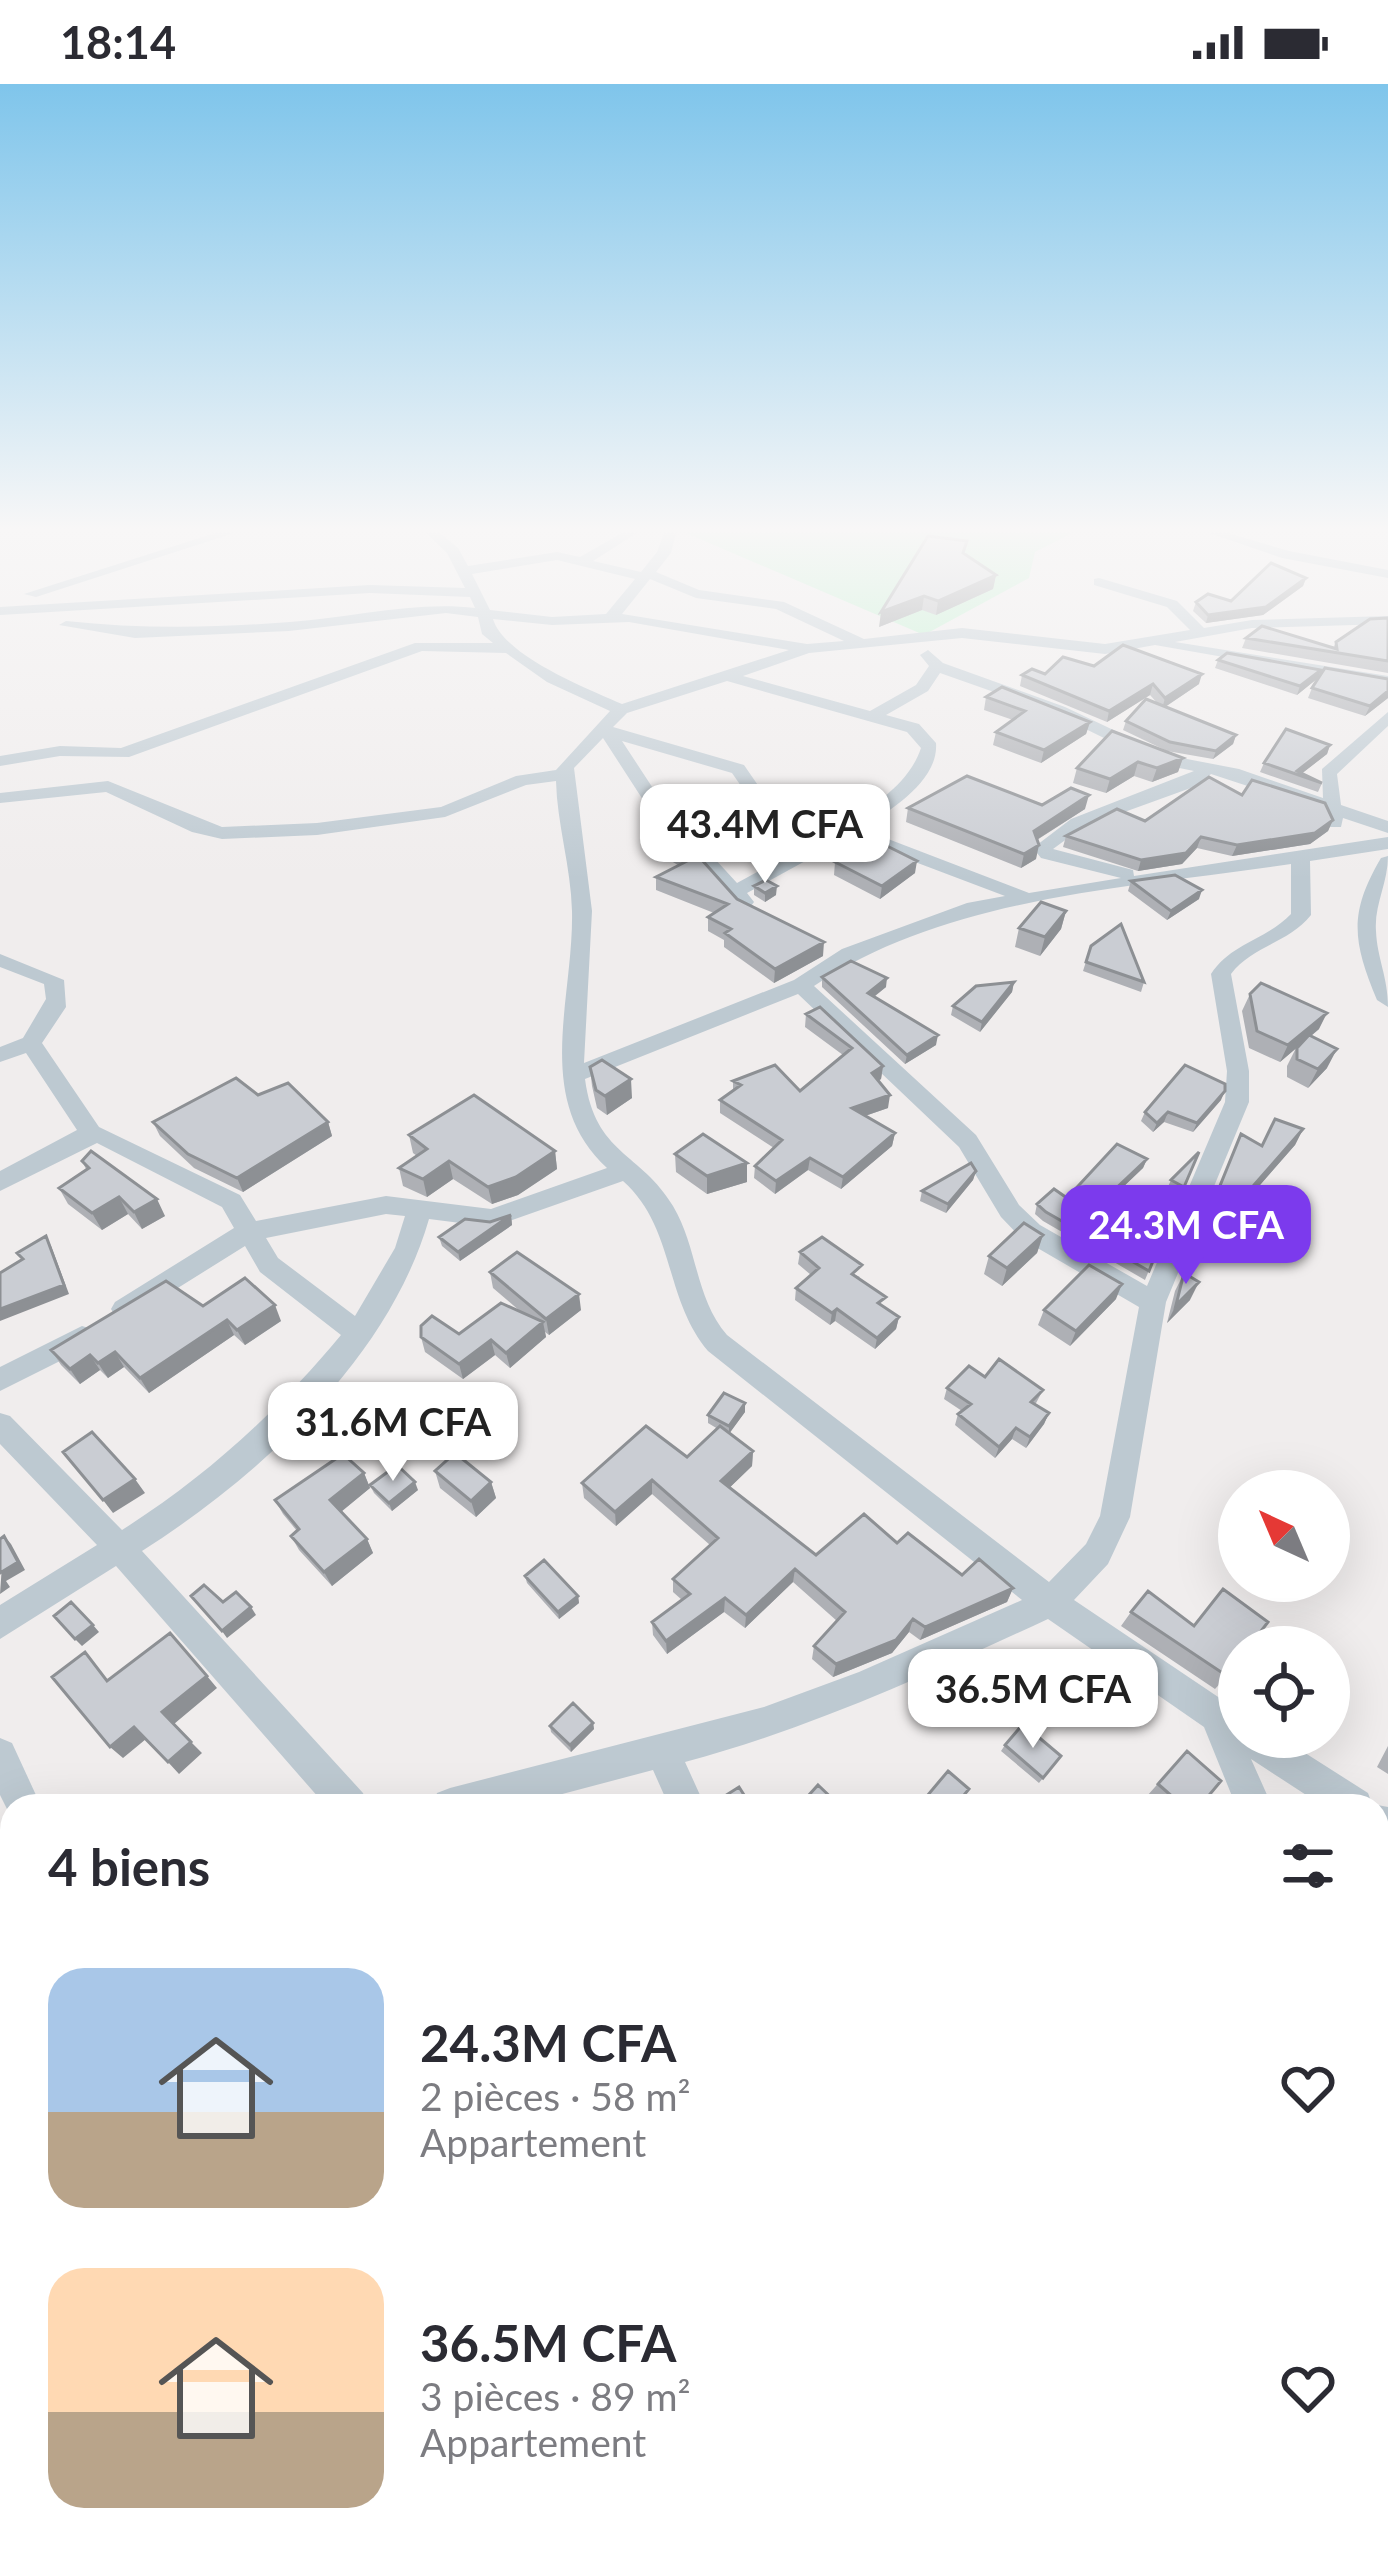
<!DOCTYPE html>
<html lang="fr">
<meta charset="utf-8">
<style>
:root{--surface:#fff;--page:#f2f2f3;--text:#2b2b33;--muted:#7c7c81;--accent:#7c3aed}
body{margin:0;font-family:Lato,sans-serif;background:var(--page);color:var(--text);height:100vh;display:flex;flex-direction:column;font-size:45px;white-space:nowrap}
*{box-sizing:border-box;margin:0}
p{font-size:39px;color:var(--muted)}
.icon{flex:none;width:66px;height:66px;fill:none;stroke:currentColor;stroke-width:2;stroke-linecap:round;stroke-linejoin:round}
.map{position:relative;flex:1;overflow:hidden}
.side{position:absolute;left:0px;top:1710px;width:1389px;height:768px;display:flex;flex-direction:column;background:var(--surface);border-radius:36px 36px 0 0;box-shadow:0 12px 48px #0002}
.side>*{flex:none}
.needle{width:78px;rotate:316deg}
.tools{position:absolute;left:1218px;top:1386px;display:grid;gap:24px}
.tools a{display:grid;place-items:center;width:132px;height:132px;border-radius:50%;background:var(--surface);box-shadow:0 12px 48px #0002;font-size:60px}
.price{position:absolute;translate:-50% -102px;padding:0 27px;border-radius:24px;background:#fff;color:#222;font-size:39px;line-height:78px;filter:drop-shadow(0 3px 6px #0008)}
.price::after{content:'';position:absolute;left:50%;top:72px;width:36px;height:27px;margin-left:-18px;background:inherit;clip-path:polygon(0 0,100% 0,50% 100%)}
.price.current{background:var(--accent);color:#fff}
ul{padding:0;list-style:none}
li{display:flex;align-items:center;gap:36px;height:300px;padding:0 48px}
li span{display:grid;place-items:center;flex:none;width:336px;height:240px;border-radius:36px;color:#555}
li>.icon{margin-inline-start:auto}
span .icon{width:144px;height:144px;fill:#fffc;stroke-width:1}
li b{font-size:51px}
h2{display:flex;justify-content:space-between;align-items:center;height:144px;padding:0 48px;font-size:51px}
.status{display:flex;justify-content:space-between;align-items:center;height:84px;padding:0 60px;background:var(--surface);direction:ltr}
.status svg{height:33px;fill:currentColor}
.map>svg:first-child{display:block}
.green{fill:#b9f1cb}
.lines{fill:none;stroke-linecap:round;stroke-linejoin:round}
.minor{fill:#bdc9d1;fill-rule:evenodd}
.wall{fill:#aeb0b5}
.shaded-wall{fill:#8d9094}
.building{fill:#cacdd3;stroke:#8d9094;stroke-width:3}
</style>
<div class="status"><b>18:14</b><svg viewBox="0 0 49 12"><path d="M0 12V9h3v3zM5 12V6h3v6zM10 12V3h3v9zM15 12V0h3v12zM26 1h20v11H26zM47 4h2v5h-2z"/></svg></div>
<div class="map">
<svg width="1388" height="2478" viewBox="0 0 1388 2478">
<rect width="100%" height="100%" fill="#f0eded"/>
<path class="green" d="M686 449H1072L1035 468 1029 494 924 551Z"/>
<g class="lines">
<path class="minor" d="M215 449H234L36 513 24 510Z
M426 449H440L458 464 468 482 557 468 580 473 622 449H637L593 477 641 488 657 468 664 449H676L671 469 656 488 699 506 784 518 864 555 962 544 1105 560 1190 546 1167 523 1094 501V495L1099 494 1177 517 1204 544 1252 536 1388 532V540L1252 544 1175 558 1388 592V602L1155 561 1105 570 962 554 809 569 743 592 870 627 916 601 929 582 920 571 928 566 943 579 1065 623 1166 671 1239 685 1323 714 1322 685 1388 628V642L1337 690 1341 721 1388 737V749L1343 734 1341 743H1329L1324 727 1211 690 1199 701 1083 743 1053 765 1133 786 1134 792 1388 753V765L1310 777 1311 831C1289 859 1252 862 1231 890L1249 987V1018L1166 1218 1130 1433 1108 1480 1074 1516 1239 1627V1653H1280L1368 1709 1372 1720 1388 1723V1761L1377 1756V1722H1323L1251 1675 1272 1722H1236L1204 1643 1048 1535C929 1590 812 1644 685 1678L705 1722H669L653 1686 517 1722H432L437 1709 450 1704 764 1623 859 1588 1022 1516 708 1267C664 1215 675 1143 623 1097L492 1143 429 1135C389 1274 260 1392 142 1467L363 1709 368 1722H326L116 1482 0 1555V1521L97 1461 0 1360V1329L10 1332 122 1446C206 1393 278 1327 341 1251L260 1188 245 1162 133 1232H115L111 1225 115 1218 234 1144 222 1123 97 1059 0 1107V1087L77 1046 26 969 0 978V963L23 954 46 915 44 900 0 883V870L64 896 66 923 42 959 99 1043 240 1111 256 1137 386 1112 491 1125 607 1084C532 1015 574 915 572 827 571 783 557 740 556 697L526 701 445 733 317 751 222 755 192 748 106 708 0 719V709L108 697 222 743 317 739 441 723 516 692 556 686 610 627 547 598 506 569 422 567 129 673 60 672 0 682V672L60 662 121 664 415 559H493L482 550 478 533 446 529 289 547 135 554 59 541 66 537C140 545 215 544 290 538 351 534 414 517 475 524L470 513 370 509 0 531V523L370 501 465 504 447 469ZM557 476 635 495 606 530 552 533 490 526 472 490ZM650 495 696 514 776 525 844 557 807 560 622 530ZM493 535 552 541 629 538 789 566 622 620C588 605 504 572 493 535ZM940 589 1053 629 1155 679 1194 687 1071 735 1033 764 1041 774 1121 794 1029 809 862 745C890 726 939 697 936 659L919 640 886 631 928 607ZM727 597 907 648 921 664C909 700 875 720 844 741L791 732 771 720 744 681 613 643 627 629ZM603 654 647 722 737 822H751L754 818 747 809 849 753 1005 812 967 819 842 865 794 896 584 979 592 827 574 684ZM622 657 732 689 759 728 780 741 829 749 737 799 660 715ZM1291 780V830C1266 856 1231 859 1211 890L1227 987 1225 1018 1147 1202 1040 1141 1019 1121 976 1051 814 902C949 811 1133 804 1291 780ZM798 910 959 1063 1001 1133 1022 1155 1139 1223 1100 1432 1086 1460 1049 1498 727 1251C695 1214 698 1164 673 1122 641 1068 595 1071 585 995ZM386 1130 405 1132 395 1164 355 1232 278 1174 266 1154Z
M1209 449H1228L1289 467 1388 486V494L1282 474Z
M1388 772C1388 799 1374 821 1376 847 1377 874 1388 893 1388 923L1377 916C1353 858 1348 830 1381 774Z
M82 1242 92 1245 96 1253 92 1261 0 1307V1283Z
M0 1654 12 1659 41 1722H12V1735L0 1711Z
M12 1895V1933L0 1937V1899Z
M531 2466H579L576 2478H528Z
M1221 2466H1269L1265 2478H1217Z"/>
</g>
<path class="wall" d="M965 470 996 491 993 505 936 531 922 526 879 543Z
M1306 494 1303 502 1263 531 1206 539 1193 527 1196 518 1231 517Z
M1388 534V589L1242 564 1246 554 1333 564 1336 558Z
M1218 576 1321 586 1318 594 1297 611 1215 584Z
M1045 590 1199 600 1165 623 1236 651 1233 660 1213 675 1167 667 1123 646 1126 637 1158 620 1150 611 1107 638 1020 602 1022 591Z
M1388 595V614L1365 632 1308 614 1312 604Z
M986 613 1090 638 1086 650 1041 679 993 661 996 648 1013 636 984 626Z
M1330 661 1327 670 1302 689 1322 699 1318 708 1260 688 1264 679Z
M1183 674 1178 688 1152 698 1134 692 1106 709 1073 699 1077 684Z
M1242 711 1333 736 1328 747 1310 760 1232 772 1197 764 1182 780 1138 787 1063 763 1066 752 1145 737Z
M1042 721 1085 725 1037 756 1036 775 1021 784 906 738 908 724Z
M684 756 737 815 823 872 774 899 724 863V856L708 847V833L714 829 656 806V793L678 781 671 777 670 763Z
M835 778 915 789 880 815 834 791Z
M1131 797 1199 815 1167 836 1128 807Z
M754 802 776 811 765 818 754 811Z
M1066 827 1061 845 1040 872 1015 863 1019 844Z
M1091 862 1144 898 1141 908 1083 887Z
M822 893 886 903 874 913 936 961 905 980 822 903Z
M1014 898 1012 908 980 948 951 931 953 922Z
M1250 910 1319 945 1311 952 1327 984 1308 1004 1287 993V982L1296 964 1280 978 1249 964 1242 927Z
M806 930 883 982 881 995 878 997 888 1024 865 1032 895 1049 892 1062 841 1105 808 1086 775 1110 754 1094 755 1082 774 1064 720 1029V1016L733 1007V997L800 1007 843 971 805 943Z
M590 983 632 1014 607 1031 597 1024 592 1002Z
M258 1011 328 1038 332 1052 243 1108 194 1084 160 1052 153 1038Z
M1221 1016 1193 1048 1164 1038 1153 1048 1141 1037 1145 1028Z
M1303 1045 1295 1061 1246 1117 1224 1138 1208 1129 1241 1050 1262 1062Z
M409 1051 555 1067 557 1085 518 1111 492 1120 453 1095 427 1113 403 1102 399 1084 417 1072 413 1069Z
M675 1070 747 1098 707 1110 676 1088Z
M1147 1075 1143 1084 1079 1145 1127 1168 1161 1157 1145 1196 1043 1137 1035 1130 1037 1120 1067 1114Z
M82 1077 165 1132 142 1145 128 1130 102 1146 68 1120 59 1104 86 1085Z
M976 1087 973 1096 946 1129 920 1117 922 1107Z
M1171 1096 1184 1103 1180 1113 1167 1105Z
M511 1131 512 1141 460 1177 442 1162 439 1153Z
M1043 1151 1037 1169 1002 1202 984 1190 989 1172Z
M800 1168 860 1193 858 1194 884 1223 899 1233 896 1245 875 1265 835 1237 830 1241 795 1216 796 1204 811 1191 798 1180Z
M490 1188 581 1226 549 1251 545 1248 546 1253 510 1284 495 1271 463 1295 425 1268 421 1253 459 1250 521 1228 493 1204Z
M1184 1189 1190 1216 1167 1239 1175 1207Z
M1116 1215 1070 1262 1038 1241 1044 1226Z
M203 1222 281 1237 245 1261 234 1251 149 1309 124 1283 108 1294 100 1286 80 1300 61 1281 51 1266Z
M985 1293 1043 1306 1035 1321 1049 1329 1044 1340 1026 1364 1012 1355 995 1374 955 1341 958 1330 962 1327 944 1315 947 1304Z
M745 1319V1328L729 1349 753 1367 752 1382 729 1404 816 1471 897 1459 962 1491 1013 1504 1007 1518 920 1556 909 1548 892 1569 833 1593 812 1575 814 1562 837 1537 793 1498 745 1544 724 1528 667 1570 653 1551 652 1538 682 1516 673 1508V1495L710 1461 652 1410 616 1442 584 1414 582 1399 687 1373 718 1345 708 1339V1331Z
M435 1387 491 1398 496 1414 476 1433 440 1404Z
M364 1389 370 1404 341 1428 367 1455 373 1469 332 1502 299 1466 291 1452 297 1447 283 1430 275 1416Z
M370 1401 418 1406 392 1427 374 1409Z
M525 1492 578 1512 579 1519 559 1535 527 1499Z
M1131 1528 1227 1592 1215 1605 1121 1542Z
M593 1639 594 1645 571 1668 551 1648 550 1642Z
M1005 1661 1061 1672 1039 1699 1001 1667Z
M1388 1662V1690L1377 1683Z
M1187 1667 1200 1722H1159L1147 1712Z
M966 1711 957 1722H930L925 1717 927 1712Z"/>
<path class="shaded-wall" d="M996 491 993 505 936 531 938 517Z
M1306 494 1303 502 1263 531 1206 539 1208 531Z
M924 512 922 526 879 543 881 528Z
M1321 586 1318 594 1297 611 1300 602Z
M1202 590 1199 600 1162 625 1165 614Z
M1153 600 1150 611 1107 638 1109 627Z
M1388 607V614L1365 632 1370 622Z
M1090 638 1086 650 1041 679 1044 666Z
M1236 651 1233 660 1213 675 1216 667Z
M1330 661 1327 670 1300 691 1297 687Z
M1183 674 1178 688 1152 698 1157 684Z
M1138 678 1134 692 1106 709 1110 695Z
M1089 711 1085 725 1030 760 1034 747Z
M1333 736 1328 747 1310 760 1232 772 1237 761Z
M1201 753 1197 764 1182 780 1138 787 1141 776Z
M1039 761 1036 775 1021 784 1024 770Z
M917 777 915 789 880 815 882 802Z
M777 802 776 811 765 818V809Z
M1202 806 1199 815 1167 836 1171 827Z
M1066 827 1061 845 1040 872 1045 853Z
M824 858 823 872 774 899 775 885Z
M887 894 886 903 867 918 868 909Z
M1014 898 1012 908 980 948 982 938Z
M1327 929 1319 945 1280 978 1288 961Z
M938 951 936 961 905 980 907 971Z
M1337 965 1327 984 1308 1004 1318 985Z
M883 982 881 995 870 1002 872 989Z
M631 995 632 1014 607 1031 605 1012Z
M1225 1007 1221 1016 1193 1048 1197 1039Z
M890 1011 888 1024 850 1037 852 1024Z
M1168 1028 1164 1038 1153 1048 1157 1039Z
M328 1038 332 1052 243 1108 237 1094Z
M1303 1045 1295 1061 1246 1117 1224 1138 1232 1123Z
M895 1049 892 1062 841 1105 843 1093Z
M555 1067 557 1085 518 1111 492 1120 488 1103Z
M810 1074 808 1086 775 1110 776 1097Z
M1147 1075 1143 1084 1078 1146 1075 1145Z
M449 1077 453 1095 427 1113 423 1095Z
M747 1079V1098L707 1110V1092Z
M976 1087 973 1096 946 1129 948 1120Z
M119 1113 128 1130 102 1146 92 1129Z
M157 1115 165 1132 142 1145 134 1128Z
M511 1131 512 1141 460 1177 458 1168Z
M1043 1151 1037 1169 1002 1202 1007 1184Z
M46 1152 51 1162 69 1210 0 1237V1225Z
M1199 1198 1190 1216 1167 1239 1176 1221Z
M1122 1200 1116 1215 1070 1262 1076 1247Z
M579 1210 581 1226 549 1251 546 1235Z
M275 1221 281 1237 245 1261 237 1246Z
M837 1225 835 1237 830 1241 832 1229Z
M899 1233 896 1245 875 1265 877 1254Z
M227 1236 234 1251 149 1309 140 1294Z
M543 1238 546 1253 510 1284 506 1269Z
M491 1256 495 1271 463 1295 459 1280Z
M115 1268 124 1283 108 1294 98 1279Z
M90 1271 100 1286 80 1300 70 1285Z
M745 1319V1328L729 1350V1342Z
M1049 1329 1044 1340 1026 1364 1030 1353Z
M1016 1344 1012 1355 995 1374 999 1363Z
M753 1367 752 1382 721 1412V1397Z
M364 1389 370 1404 337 1431 330 1416Z
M135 1395 145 1409 113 1429 103 1416Z
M652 1396V1410L616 1442 615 1428Z
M415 1398 418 1406 392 1427 389 1419Z
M491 1398 496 1414 476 1433 471 1417Z
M4 1452 11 1460 25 1486 6 1497 10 1503 0 1510Z
M367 1455 373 1469 332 1502 324 1488Z
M795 1485 793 1498 745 1544 746 1531Z
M1013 1504 1007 1518 920 1556 925 1543Z
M578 1512 579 1519 559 1535 558 1528Z
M725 1514 724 1528 667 1570 666 1557Z
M251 1523 256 1531 227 1554 222 1547Z
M913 1535 909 1548 892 1569 833 1593 836 1580Z
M93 1541 99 1548 82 1562 75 1555Z
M207 1592 217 1604 174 1640 162 1628Z
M593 1639 594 1645 571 1668 570 1661Z
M134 1643 146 1655 123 1674 110 1663Z
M191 1658 202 1669 179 1690 168 1678Z
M0 2297 12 2306V2316L0 2306Z
M12 2325V2340L0 2358V2344Z
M145 2466H156L148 2478H136Z
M466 2466H474L484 2478H476Z"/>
<path class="building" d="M928 452 967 457 963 469 996 491 938 517 924 512 881 528Z
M1271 479 1306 494 1266 523 1208 531 1196 518 1208 510 1231 517Z
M1388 534V577L1246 554 1262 542 1337 565 1336 558 1370 535Z
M1123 561 1202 590 1165 614 1153 600 1109 627 1022 591 1032 585 1045 590 1063 573 1094 582Z
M1227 569 1321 586 1300 602 1218 576Z
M1325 584 1388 595V607L1370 622 1312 604Z
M1002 603 1090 638 1044 666 996 648 1025 627 986 613Z
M1146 615 1236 651 1216 667 1170 658 1126 637Z
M1286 645 1330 661 1297 687 1322 699 1264 679Z
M1112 647 1183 674 1157 684 1138 678 1110 695 1077 684Z
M967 692 1042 721 1071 704 1089 711 1034 747 1039 761 1024 770 908 724Z
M1209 693 1242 711 1252 696 1325 719 1333 736 1315 749 1237 761 1201 753 1186 769 1141 776 1066 752 1117 725 1145 737Z
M873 755 917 777 882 802 835 778Z
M684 756 737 815 824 858 775 885 725 849 731 845 708 833 728 820 656 793 691 775 670 763Z
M1175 791 1202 806 1171 827 1131 797Z
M766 796 777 802 765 809 754 802Z
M1041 818 1066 827 1045 853 1019 844Z
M1121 840 1144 898 1086 878 1091 862Z
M851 877 887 894 868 909 938 951 907 971 822 893Z
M1014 898 982 938 953 922 976 902Z
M1261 899 1327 929 1288 961 1257 947 1250 910Z
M820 923 883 982 872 989 890 1011 852 1024 895 1049 843 1093 810 1074 776 1097 755 1082 782 1056 720 1016 741 1001 733 997 775 981 800 1007 852 964 806 930Z
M1309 951 1337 965 1318 985 1297 975V964Z
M602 976 631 995 605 1012 596 1006 590 983Z
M1185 981 1225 1000V1007L1197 1039 1168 1028 1157 1039 1145 1028Z
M236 994 258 1011 288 999 328 1038 237 1094 188 1070 153 1038Z
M474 1011 555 1067 516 1093 488 1103 449 1077 423 1095 399 1084 427 1065 409 1051Z
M1275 1035 1303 1045 1254 1101 1232 1123 1215 1114 1241 1050 1262 1062Z
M703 1050 747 1079 707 1092 675 1070Z
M1117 1060 1147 1075 1075 1143 1127 1168 1143 1148 1161 1157 1149 1187 1046 1128 1037 1120 1054 1105 1067 1114Z
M91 1067 157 1115 134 1128 119 1113 92 1129 59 1104 89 1084 82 1077Z
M1199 1068 1184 1103 1171 1096Z
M971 1079 976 1087 948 1120 922 1107Z
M511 1131 458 1168 439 1153 465 1135 490 1138Z
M1024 1139 1043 1151 1007 1184 989 1172Z
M46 1152 64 1201 0 1225V1189L23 1175 17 1169Z
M822 1153 862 1181 852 1190 886 1213 878 1219 899 1233 877 1254 837 1225 832 1229 796 1204 819 1184 800 1168Z
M517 1168 579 1210 546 1235 490 1188Z
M1089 1181 1122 1200 1076 1247 1044 1226Z
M1184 1189 1199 1198 1176 1221Z
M245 1194 275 1221 237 1246 227 1236 140 1294 115 1268 98 1279 90 1271 70 1285 51 1266 166 1197 203 1222Z
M501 1219 543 1238 506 1269 491 1256 459 1280 421 1253V1242L432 1232 459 1250Z
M999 1275 1043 1306 1031 1318 1049 1329 1030 1353 1016 1344 999 1363 958 1330 971 1320 947 1304 969 1282 985 1293Z
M724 1309 745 1319 729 1342 708 1331Z
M646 1342 687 1373 720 1342 753 1367 721 1397 816 1471 864 1430 897 1459 908 1449 962 1491 979 1475 1013 1504 925 1543 913 1535 896 1556 836 1580 814 1562 845 1528 795 1485 746 1531 725 1514 666 1557 652 1538 690 1510 673 1495 718 1454 652 1396 615 1428 582 1399Z
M92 1348 135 1395 103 1416 63 1368Z
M455 1369 491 1398 471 1417 435 1387Z
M343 1370 364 1389 330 1416 367 1455 324 1488 291 1452 299 1445 275 1416Z
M397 1381 415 1398 389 1419 370 1401Z
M4 1452 18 1478 0 1489V1455Z
M544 1476 578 1512 558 1528 525 1492Z
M204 1501 223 1518 236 1508 251 1523 222 1547 191 1512Z
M1223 1505 1268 1538 1249 1563H1239V1576L1227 1592 1131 1528 1148 1507 1194 1542Z
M71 1518 93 1541 75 1555 54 1532Z
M170 1549 207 1592 162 1628 191 1658 168 1678 134 1643 110 1663 52 1593 85 1568 107 1597Z
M573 1619 593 1639 570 1661 550 1642Z
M1023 1640 1061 1672 1043 1694 1005 1661Z
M1187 1667 1221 1697 1200 1722H1183L1158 1700Z
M948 1687 969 1705 955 1722H939L927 1712Z
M818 1701 840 1722H799Z
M739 1703 751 1722H709Z
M12 2239V2256L5 2253Z
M0 2306 12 2316V2325L0 2344Z
M108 2466H145L136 2478H120Z
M279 2466H306L300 2478H272Z
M465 2466H466L476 2478H457Z"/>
<linearGradient id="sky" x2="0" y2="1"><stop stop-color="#7fc5eb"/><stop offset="0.56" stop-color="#f8f7f7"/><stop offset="1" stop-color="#f8f7f7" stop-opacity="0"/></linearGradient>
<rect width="1388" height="795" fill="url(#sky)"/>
</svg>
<div class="tools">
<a><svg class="needle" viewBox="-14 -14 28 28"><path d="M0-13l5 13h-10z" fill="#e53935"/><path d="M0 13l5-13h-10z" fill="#7c7c81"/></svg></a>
<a><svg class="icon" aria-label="locate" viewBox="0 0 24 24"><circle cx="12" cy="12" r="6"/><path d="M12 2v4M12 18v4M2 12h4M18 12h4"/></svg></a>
</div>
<b class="price" style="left:765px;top:802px">43.4M CFA</b>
<b class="price current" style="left:1186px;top:1203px">24.3M CFA</b>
<b class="price" style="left:393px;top:1400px">31.6M CFA</b>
<b class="price" style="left:1033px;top:1667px">36.5M CFA</b>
<section class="side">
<h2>4 biens<svg class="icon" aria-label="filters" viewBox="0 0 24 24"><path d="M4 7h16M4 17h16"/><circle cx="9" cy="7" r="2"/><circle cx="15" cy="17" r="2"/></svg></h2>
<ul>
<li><span style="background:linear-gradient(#a9c7e8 60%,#b9a48a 0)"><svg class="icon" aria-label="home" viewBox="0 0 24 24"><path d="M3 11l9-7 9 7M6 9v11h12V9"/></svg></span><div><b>24.3M CFA</b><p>2 pièces · 58 m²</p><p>Appartement</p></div><svg class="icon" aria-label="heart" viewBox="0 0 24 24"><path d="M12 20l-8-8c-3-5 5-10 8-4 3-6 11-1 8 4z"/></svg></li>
<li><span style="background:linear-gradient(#ffd9b3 60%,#b9a48a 0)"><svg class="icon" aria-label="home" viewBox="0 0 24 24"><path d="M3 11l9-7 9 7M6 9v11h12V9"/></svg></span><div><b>36.5M CFA</b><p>3 pièces · 89 m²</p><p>Appartement</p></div><svg class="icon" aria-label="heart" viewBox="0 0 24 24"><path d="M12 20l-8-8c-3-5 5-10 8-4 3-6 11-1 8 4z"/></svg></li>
</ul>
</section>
</div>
